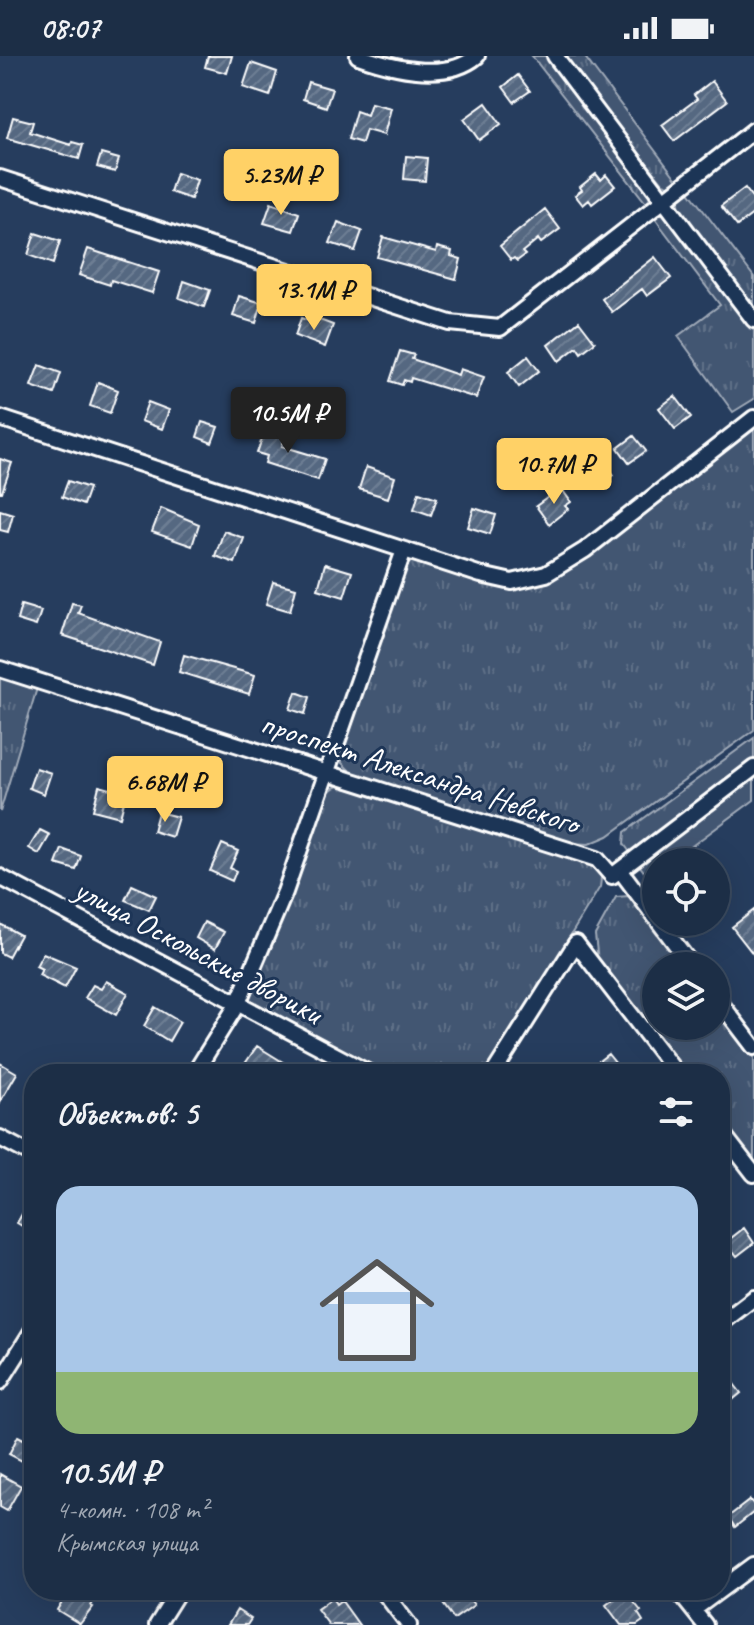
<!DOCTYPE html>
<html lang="ru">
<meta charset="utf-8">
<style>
:root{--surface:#1c2e46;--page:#25364d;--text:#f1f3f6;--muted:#a0a8b3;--line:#3a4a5f;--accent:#ffd166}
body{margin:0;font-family:Caveat,sans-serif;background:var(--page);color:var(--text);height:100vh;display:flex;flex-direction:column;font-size:30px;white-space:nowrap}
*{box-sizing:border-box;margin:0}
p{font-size:26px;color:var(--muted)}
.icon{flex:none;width:44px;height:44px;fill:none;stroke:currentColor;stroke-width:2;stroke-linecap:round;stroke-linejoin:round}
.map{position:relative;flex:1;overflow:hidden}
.drawer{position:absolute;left:24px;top:1008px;width:706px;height:536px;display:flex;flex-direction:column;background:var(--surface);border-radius:32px;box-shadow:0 8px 32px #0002,0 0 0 2px var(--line)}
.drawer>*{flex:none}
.controls{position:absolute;left:642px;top:792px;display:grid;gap:16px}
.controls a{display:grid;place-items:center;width:88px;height:88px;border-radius:50%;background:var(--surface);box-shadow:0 8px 32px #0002,0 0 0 2px var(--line);font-size:40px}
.price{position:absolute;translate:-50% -68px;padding:0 18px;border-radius:8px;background:var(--accent);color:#111;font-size:26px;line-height:52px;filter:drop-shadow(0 2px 4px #0008)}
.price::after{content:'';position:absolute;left:50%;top:48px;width:24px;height:18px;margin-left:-12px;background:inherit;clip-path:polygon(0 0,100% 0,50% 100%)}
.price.active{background:#222;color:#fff}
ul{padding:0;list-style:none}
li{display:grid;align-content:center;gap:16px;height:424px;padding:0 32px}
li span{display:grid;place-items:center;height:248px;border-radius:24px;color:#555}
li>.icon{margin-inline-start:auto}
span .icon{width:144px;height:144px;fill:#fffc;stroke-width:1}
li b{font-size:34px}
h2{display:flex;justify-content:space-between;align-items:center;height:96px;padding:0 32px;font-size:34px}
.status{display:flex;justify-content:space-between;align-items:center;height:56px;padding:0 40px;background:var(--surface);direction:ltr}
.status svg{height:22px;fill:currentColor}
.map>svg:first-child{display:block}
.grass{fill:url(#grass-tufts);stroke:#a0aab8;stroke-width:2}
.building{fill:url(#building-hatch);stroke:#fff;stroke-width:2}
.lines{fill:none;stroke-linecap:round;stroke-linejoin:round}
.street-casing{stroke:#fff;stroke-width:20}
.street{stroke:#1d3557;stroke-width:14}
.labels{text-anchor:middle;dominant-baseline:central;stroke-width:6;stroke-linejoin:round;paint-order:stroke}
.street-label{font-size:32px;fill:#fff;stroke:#1d3557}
</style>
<div class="status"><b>08:07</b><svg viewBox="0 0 49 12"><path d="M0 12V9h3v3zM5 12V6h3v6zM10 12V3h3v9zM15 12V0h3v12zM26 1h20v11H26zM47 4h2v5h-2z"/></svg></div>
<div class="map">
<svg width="754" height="1569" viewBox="0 0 754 1569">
<defs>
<pattern id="grass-tufts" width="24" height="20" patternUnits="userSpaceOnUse" patternTransform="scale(2)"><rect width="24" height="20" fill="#425672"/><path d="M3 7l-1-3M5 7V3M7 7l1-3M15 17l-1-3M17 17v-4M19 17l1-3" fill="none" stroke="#5e6f87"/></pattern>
<pattern id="building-hatch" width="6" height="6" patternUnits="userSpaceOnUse" patternTransform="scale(2)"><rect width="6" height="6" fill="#556781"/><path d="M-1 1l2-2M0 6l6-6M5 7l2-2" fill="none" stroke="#6e7e94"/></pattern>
</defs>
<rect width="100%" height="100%" fill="#263d5e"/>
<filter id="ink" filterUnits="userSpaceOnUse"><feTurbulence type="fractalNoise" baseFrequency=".0125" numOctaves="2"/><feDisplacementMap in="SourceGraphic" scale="16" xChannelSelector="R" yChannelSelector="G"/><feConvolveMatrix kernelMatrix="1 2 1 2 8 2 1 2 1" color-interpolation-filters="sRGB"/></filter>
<g filter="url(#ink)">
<path class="grass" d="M532 0H547L648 134 650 144 646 147Z
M563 0H584L678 125 671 130 663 127Z
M687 133 754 221V251L681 156C677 145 678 140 687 133Z
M659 155 667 160 754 275V343L733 356 678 280 720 249 653 160Z
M754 370V674L608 780 589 788 569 787 351 716 342 707V697L403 513 412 505H424L529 528Z
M0 621 37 632 0 756Z
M754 682V744L670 806H656L654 817H645L624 788 625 776Z
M344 729 592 807C602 815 602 819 600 831L486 1018H380L257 951 250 944 251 933 323 746C329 735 332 730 344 729Z
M629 840 637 846 686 910H656V970H716V950L754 1000V1105L720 1061V1018H687L598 905 595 879 616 841Z"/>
<path class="building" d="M208 0H232L227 17 205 11Z
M251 7 277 16 270 40 243 31Z
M518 19 530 35 514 46 503 31Z
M712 25 727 45 674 85 662 69 697 43 694 39Z
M308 26 332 33 326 51 303 43Z
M371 47 391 52 384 79 366 74 362 87 348 83 356 55 367 59Z
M486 47 501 68 479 84 464 63Z
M13 61 33 66 30 76 71 89 72 86 83 89 79 103 7 82Z
M101 98 119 103 115 116 97 111Z
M406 100 427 102 425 125 404 123Z
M176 117 197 124 191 143 170 136Z
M596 118 601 124 606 119 615 130 592 148 589 144 583 149 575 139 582 134 580 131Z
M745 132 754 144V157L737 170 721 150Z
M271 147 299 157 293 175 264 167Z
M545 153 560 173 541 187 538 183 522 196 525 199 517 205 514 202 511 204 500 190Z
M338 166 362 175 355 195 330 187Z
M35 177 60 185 53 208 28 199Z
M383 181 436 196 437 191 452 195 451 200 461 203 456 223 377 201Z
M88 193 159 216 152 237 111 224 110 229 79 219Z
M655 201 671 222 647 240 642 233 612 256 602 243Z
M184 225 210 234 204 251 179 242Z
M239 240 262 247 256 267 233 260Z
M301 262 315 267 317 263 333 269 325 291 295 280Z
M579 265 595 286 581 297 577 291 559 305 548 289Z
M400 295 414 299 412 303 458 319 460 313 484 321 476 342 411 322 410 326 404 324 402 329 390 325Z
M528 300 539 315 519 331 508 316Z
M39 309 61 317 54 338 31 330Z
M98 326 118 334 110 357 90 350Z
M675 340 691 361 675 373 659 352Z
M148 346 169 354 162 373 141 365Z
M202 366 218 371 212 387 197 381Z
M267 368 287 375 282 390 325 403 318 424 265 407 267 400 257 397Z
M634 380 646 395 629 407 618 392Z
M0 403 12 407 2 436H0Z
M603 404 614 419 602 428 591 413Z
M366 411 395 421 388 442 359 433Z
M68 425 89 432 83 449 62 441Z
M561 432 571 446 565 450 568 453 549 468 536 450Z
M419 436 437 442 431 459 414 453Z
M161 452 199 468 192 490 152 476Z
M474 452 496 459 490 478 468 471Z
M0 454 13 458 8 476 0 474Z
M224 475 244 482 235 507 215 500Z
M325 508 352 516 344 541 318 533Z
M273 526 296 532 290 555 266 548Z
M72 547 81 549 78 557 160 586 153 609 62 579Z
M21 549 41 555 36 570 17 564Z
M184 599 255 619 249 638 179 616Z
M296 636 310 641 305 658 290 653Z
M36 712 51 717 44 738 29 732Z
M99 730 126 737 120 761 93 754Z
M158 756 178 761 172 781 153 775Z
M40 774 50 779 39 798 29 792Z
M222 788 238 795 230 812 236 815 232 825 210 815Z
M62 793 81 800 76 814 56 808Z
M132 829 156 840 149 854 125 844Z
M754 854V899L732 871Z
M204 866 224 876 215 893 196 882Z
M0 868 20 879 8 901 0 897Z
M43 897 76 911 65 932 39 919 42 913 36 910Z
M106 925 128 937 116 959 85 942 93 929 101 933Z
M155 951 180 966 169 985 144 970Z
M257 990 302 1018H238Z
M608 998 624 1018H582Z
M0 1007 17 1017 0 1046Z
M25 1153 34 1159V1177L17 1167Z
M744 1172 754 1187 737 1200 726 1186Z
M720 1310 741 1337 724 1351 720 1346Z
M18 1380 33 1388 24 1406 9 1398Z
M0 1418 21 1430 7 1455 0 1451Z
M750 1444 754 1449V1456L735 1471 728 1461Z
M69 1534H100L91 1550 93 1551 80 1568 57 1554Z
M433 1534H463L474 1549 454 1563Z
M625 1535 641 1555 638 1557 643 1565 637 1569H621L606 1549Z
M332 1542 336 1548 341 1544 359 1569H329L317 1553Z
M237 1554 251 1563 247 1569H228Z"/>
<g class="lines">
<g class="street-casing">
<path id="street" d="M358 0C392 12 446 26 477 0
M555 0 754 264
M0 122 450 267 500 272 754 74
M0 362 481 519 512 526 546 518 585 494 754 362
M0 613 597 803 612 820 754 712
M620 814 656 862
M0 821 371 1018
M659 866 692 910
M716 941 754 991
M194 1018 238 947 285 836 404 494
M493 1018 576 887 677 1018
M720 1074 754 1118
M0 1082 34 1100
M720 1268 754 1242
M0 1326 34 1272
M382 1534 409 1569
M677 1534 705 1569
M693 1554 754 1509
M157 1569 179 1534"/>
</g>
<use href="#street" class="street"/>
</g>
</g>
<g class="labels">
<g class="street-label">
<text transform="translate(420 717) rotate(18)">проспект Александра Невского</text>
<text transform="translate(198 895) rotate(28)">улица Оскольские дворики</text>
</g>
</g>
</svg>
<div class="controls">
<a><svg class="icon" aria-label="locate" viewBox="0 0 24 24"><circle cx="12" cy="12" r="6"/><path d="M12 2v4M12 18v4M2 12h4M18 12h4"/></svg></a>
<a><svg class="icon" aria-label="layers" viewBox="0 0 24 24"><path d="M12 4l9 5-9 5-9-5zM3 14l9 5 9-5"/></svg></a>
</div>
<b class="price" style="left:281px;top:161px">5.23M ₽</b>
<b class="price" style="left:314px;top:276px">13.1M ₽</b>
<b class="price active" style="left:288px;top:399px">10.5M ₽</b>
<b class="price" style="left:554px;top:450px">10.7M ₽</b>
<b class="price" style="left:165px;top:768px">6.68M ₽</b>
<section class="drawer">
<h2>Объектов: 5<svg class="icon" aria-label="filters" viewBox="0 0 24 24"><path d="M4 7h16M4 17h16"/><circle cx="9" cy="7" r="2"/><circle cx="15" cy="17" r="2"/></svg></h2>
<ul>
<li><span style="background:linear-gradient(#a9c7e8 75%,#8fb573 0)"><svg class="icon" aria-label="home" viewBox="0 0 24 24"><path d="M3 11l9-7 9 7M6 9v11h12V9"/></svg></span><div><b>10.5M ₽</b><p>4-комн. · 108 m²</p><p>Крымская улица</p></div></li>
</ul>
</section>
</div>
